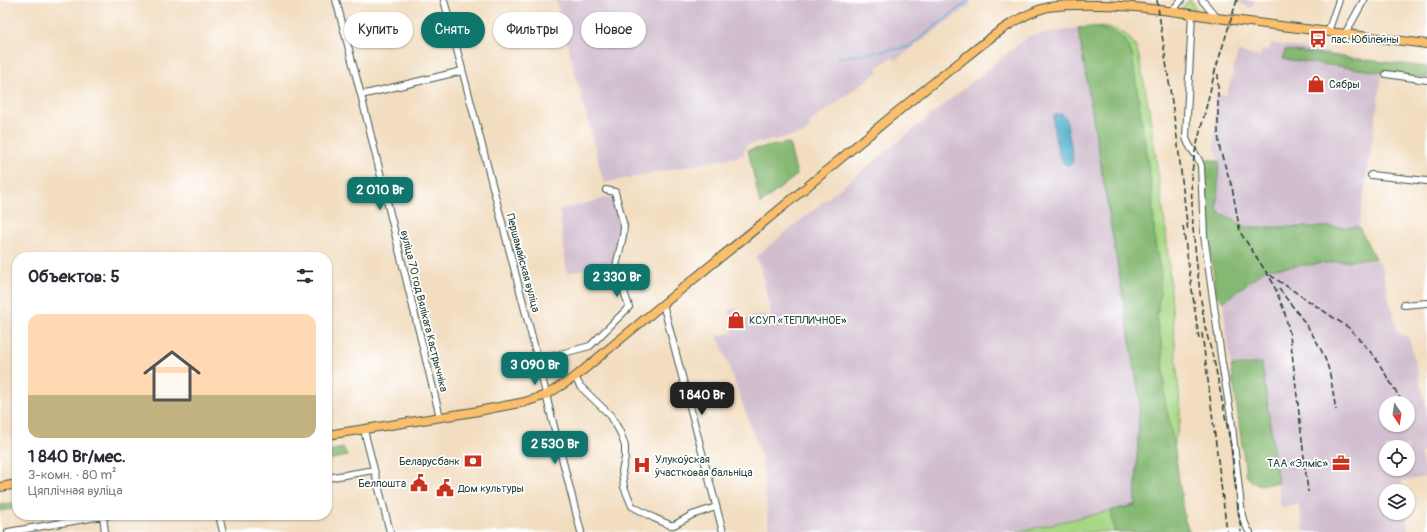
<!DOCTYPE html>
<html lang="ru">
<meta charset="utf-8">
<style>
:root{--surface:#fff;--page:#f2f2f3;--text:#2b2b33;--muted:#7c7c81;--line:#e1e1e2;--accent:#0f766e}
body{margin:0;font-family:Pangolin,sans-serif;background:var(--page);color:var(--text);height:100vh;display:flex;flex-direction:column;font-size:15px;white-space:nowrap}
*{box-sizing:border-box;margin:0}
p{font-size:13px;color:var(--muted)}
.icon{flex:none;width:22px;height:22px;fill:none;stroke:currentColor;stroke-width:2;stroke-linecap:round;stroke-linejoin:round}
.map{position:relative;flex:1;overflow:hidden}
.details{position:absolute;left:12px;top:252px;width:320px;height:268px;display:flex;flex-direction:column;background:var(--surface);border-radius:16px;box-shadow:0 1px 3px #0004}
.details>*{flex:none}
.guide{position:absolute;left:344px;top:12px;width:380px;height:36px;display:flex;gap:8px}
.needle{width:26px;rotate:167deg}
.tools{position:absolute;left:1379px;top:396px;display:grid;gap:8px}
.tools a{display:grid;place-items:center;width:36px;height:36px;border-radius:50%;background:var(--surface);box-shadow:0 1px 3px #0004;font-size:20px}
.price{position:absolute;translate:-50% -34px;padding:0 9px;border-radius:8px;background:var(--accent);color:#fff;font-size:13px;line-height:26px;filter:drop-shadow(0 1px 2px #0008)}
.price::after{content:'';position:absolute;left:50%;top:24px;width:12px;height:9px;margin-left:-6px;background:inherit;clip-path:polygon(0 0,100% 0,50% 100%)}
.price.on{background:#222;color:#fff}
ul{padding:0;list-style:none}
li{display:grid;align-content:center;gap:8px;height:212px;padding:0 16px}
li+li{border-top:1px solid var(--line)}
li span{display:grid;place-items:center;height:124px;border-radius:12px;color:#555}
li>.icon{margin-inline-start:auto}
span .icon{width:72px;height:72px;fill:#fffc;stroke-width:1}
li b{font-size:17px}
h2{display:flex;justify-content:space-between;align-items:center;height:48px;padding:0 16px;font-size:17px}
.chip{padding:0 14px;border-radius:18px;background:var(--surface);box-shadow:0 1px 3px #0004;font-size:14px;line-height:36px}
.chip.on{background:var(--accent);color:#fff}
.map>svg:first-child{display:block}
.industrial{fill:#d0bdce;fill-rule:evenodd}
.green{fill:#a7d785;stroke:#638a5c}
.forest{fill:#85b872;stroke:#527a53}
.water{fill:#49abc8;stroke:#34747e}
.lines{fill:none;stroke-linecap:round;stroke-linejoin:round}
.stream{stroke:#49abc8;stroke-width:1.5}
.minor-casing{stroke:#3f5549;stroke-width:8}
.major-casing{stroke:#3f5549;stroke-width:10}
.minor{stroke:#fff;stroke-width:6}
.major{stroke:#fabe6d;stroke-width:8}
.rail{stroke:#1f3d34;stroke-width:1.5;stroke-dasharray:6 3;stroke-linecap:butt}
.labels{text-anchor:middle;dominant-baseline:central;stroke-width:3.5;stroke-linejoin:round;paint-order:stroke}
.poi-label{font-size:11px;fill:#1f3d34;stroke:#fff;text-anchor:start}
.street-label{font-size:11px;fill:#1f3d34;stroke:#fff}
</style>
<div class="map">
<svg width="1427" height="532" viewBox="0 0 1427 532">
<rect width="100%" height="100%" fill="#fff"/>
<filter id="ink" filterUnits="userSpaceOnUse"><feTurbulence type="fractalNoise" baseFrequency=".025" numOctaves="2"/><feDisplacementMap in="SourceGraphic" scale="8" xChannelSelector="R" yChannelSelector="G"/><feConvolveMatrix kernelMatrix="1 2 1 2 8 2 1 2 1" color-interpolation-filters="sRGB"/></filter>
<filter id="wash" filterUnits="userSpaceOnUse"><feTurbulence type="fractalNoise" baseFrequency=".012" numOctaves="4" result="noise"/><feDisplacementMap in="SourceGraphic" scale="16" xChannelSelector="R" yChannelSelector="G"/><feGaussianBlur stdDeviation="0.9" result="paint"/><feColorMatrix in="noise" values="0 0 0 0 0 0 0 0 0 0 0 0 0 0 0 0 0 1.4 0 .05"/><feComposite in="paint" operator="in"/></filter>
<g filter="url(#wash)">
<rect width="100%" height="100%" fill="#f2ddc0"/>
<path class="industrial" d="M556 0H971L969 1 971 4 896 60 892 57 876 68 878 72 809 123 811 126 804 134 746 145V150H744V155L604 183Z
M1234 0H1256L1251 8Z
M1078 28 1140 399 1135 505 1017 532H769L762 458 718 336 733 332 729 310 738 308 741 319 766 314 767 322 772 321 761 267 755 257 1029 36Z
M1271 43 1384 63 1359 227H1247L1217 211 1219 161 1215 148V95H1227L1238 52 1259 57 1262 50 1268 51Z
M610 197 615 202 621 231 615 262 567 273 559 210Z
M1375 258 1381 265 1397 331 1409 338 1427 410V451L1420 453 1427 477 1402 481 1403 491H1386V513H1406L1408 532H1304L1299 504 1281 508 1262 363 1231 366 1223 302 1265 269ZM1386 403H1408V425H1386ZM1386 447H1408V469H1386Z"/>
<path class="green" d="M1189 0H1191L1197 11 1181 9Z
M1099 27C1119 29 1131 33 1138 53L1149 108 1166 231 1180 405V422L1174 444 1184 518 1190 532H1017L1135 505 1140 399 1078 28Z"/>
<path class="forest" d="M1091 27C1111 30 1126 34 1132 55L1152 192 1155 243 1161 274 1160 294 1157 314V323L1162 345 1165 401 1174 444 1184 518 1188 532H1114L1111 511 1135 505 1140 399 1078 28Z
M1285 50 1427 67V78L1283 59Z
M789 143 797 175 760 204 748 150Z
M1206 159 1219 161 1217 211 1247 227H1359L1375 258 1266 269 1223 302 1216 293 1208 233Z
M1262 363 1278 483C1264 484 1253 489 1246 474L1231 366Z
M344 448 347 456 327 460V451Z
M17 502V508L0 511V505Z"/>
<path class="water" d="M1059 114H1062L1066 118 1073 158 1072 163 1069 165 1064 164C1058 157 1051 124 1054 116Z"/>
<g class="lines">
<path class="stream" d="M837 58 909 47 969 0"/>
</g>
</g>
<g filter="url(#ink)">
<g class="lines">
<g class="minor-casing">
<path id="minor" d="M336 0 361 95 440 417
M444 0 538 360 549 407 581 532
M1202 0 1217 18
M1174 9 1181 0
M1192 14 1186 137C1188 149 1198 153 1201 166L1204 235 1222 363 1231 417 1242 516 1248 530 1250 532
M1328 32 1339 0
M1345 34 1364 0
M1386 74 1427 80
M361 95 462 71
M1371 175 1427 181
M663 304 723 532
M1404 305 1427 303
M538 360 590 346 629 307 616 266 623 236 624 226 615 192 606 190
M575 377 580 386 611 416 620 432 625 446V458L622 471 624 487 632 506 654 518 670 525H674L692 515 716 507
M364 430 390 532
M327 478 374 470
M219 515 223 532
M103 516 105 532
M8 532 109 515"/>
</g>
<g class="major-casing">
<path id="major" d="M327 435 473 412 525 402 546 395 575 377C637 325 701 273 764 222 800 193 834 164 869 135 899 110 929 86 960 62 986 41 1015 16 1048 7 1100 0 1165 10 1217 18L1427 44
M0 487 17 484"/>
</g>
<use href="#minor" class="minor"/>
<use href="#major" class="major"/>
<path class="rail" d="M1157 0 1177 137 1188 232
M1237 0 1215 71 1205 112 1195 152 1191 179 1193 229 1200 293 1205 327 1215 365 1232 451 1241 532
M1218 74V133L1220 150 1232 187 1240 232 1272 281 1284 310 1290 335 1308 492
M1183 226 1199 339
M1270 275 1349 328 1375 357 1403 403
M1279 289C1297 312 1317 336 1327 364 1332 379 1333 395 1336 410
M1202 333 1227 532
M1408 411 1410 415"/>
</g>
</g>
<defs>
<g id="bus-bare" transform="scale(1.38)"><path d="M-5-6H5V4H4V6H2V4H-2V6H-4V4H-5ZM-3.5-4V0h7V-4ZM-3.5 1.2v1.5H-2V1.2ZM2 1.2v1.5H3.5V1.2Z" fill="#c8321e" stroke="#fff" stroke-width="2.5" paint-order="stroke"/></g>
<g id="shop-bare" transform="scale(1.38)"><path d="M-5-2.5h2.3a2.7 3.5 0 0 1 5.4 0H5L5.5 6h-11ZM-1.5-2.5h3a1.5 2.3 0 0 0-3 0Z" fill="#c8321e" stroke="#fff" stroke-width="2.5" paint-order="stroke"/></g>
<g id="bank-bare" transform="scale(1.38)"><path d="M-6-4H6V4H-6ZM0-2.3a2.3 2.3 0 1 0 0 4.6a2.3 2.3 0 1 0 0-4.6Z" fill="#c8321e" stroke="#fff" stroke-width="2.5" paint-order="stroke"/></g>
<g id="office-bare" transform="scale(1.38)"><path d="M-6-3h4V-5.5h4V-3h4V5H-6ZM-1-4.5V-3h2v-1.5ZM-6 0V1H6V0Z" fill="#c8321e" stroke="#fff" stroke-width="2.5" paint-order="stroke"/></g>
<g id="hospital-bare" transform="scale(1.38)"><path d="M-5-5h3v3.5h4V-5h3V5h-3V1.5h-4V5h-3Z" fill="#c8321e" stroke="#fff" stroke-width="2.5" paint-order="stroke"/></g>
<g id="civic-bare" transform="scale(1.38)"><path d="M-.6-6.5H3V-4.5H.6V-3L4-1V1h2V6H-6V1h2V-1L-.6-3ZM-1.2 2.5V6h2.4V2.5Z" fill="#c8321e" stroke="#fff" stroke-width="2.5" paint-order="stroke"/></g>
</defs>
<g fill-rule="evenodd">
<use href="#bus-bare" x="1318" y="39"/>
<use href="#shop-bare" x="1316" y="84"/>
<use href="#shop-bare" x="736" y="320"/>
<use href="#bank-bare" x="473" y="461"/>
<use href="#office-bare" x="1341" y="463"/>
<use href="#hospital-bare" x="642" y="465"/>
<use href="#civic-bare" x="419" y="483"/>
<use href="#civic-bare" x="445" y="488"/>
</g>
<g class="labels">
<g class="poi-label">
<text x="1331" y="39">пас. Юбілейны</text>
<text x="1329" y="84">Сябры</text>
<text x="749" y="320">КСУП «ТЕПЛИЧНОЕ»</text>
<text x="655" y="459">Улукоўская<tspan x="655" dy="13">ўчастковая бальніца</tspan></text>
<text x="460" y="461" text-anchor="end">Беларусбанк</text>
<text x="1328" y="463" text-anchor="end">ТАА «Элміс»</text>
<text x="406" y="483" text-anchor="end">Белпошта</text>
<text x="458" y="488">Дом культуры</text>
</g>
<g class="street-label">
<text transform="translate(523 263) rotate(75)">Першамайская вуліца</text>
<text transform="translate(424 311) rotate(76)">вуліца 70 год Вялікага Кастрычніка</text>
</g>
</g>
</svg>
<div class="tools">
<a><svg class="needle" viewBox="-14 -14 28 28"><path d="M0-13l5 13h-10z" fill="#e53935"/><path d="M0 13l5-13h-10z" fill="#7c7c81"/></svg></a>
<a><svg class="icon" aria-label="locate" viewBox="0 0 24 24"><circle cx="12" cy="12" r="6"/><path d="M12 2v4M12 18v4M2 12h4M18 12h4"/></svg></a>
<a><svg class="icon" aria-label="layers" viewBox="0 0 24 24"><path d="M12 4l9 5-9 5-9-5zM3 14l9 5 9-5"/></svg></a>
</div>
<b class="price" style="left:380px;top:211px">2 010 Br</b>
<b class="price" style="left:617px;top:298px">2 330 Br</b>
<b class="price" style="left:535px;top:386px">3 090 Br</b>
<b class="price on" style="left:702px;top:416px">1 840 Br</b>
<b class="price" style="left:555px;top:465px">2 530 Br</b>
<div class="guide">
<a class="chip">Купить</a>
<a class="chip on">Снять</a>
<a class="chip">Фильтры</a>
<a class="chip">Новое</a>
</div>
<section class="details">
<h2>Объектов: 5<svg class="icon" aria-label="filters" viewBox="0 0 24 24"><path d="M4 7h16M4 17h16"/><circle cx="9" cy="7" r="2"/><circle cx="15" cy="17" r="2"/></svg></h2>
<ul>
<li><span style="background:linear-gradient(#ffd9b3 65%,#c2b280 0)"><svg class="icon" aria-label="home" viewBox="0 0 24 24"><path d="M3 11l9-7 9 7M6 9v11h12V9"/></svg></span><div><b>1 840 Br/мес.</b><p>3-комн. · 80 m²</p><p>Цяплічная вуліца</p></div></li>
</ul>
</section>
</div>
